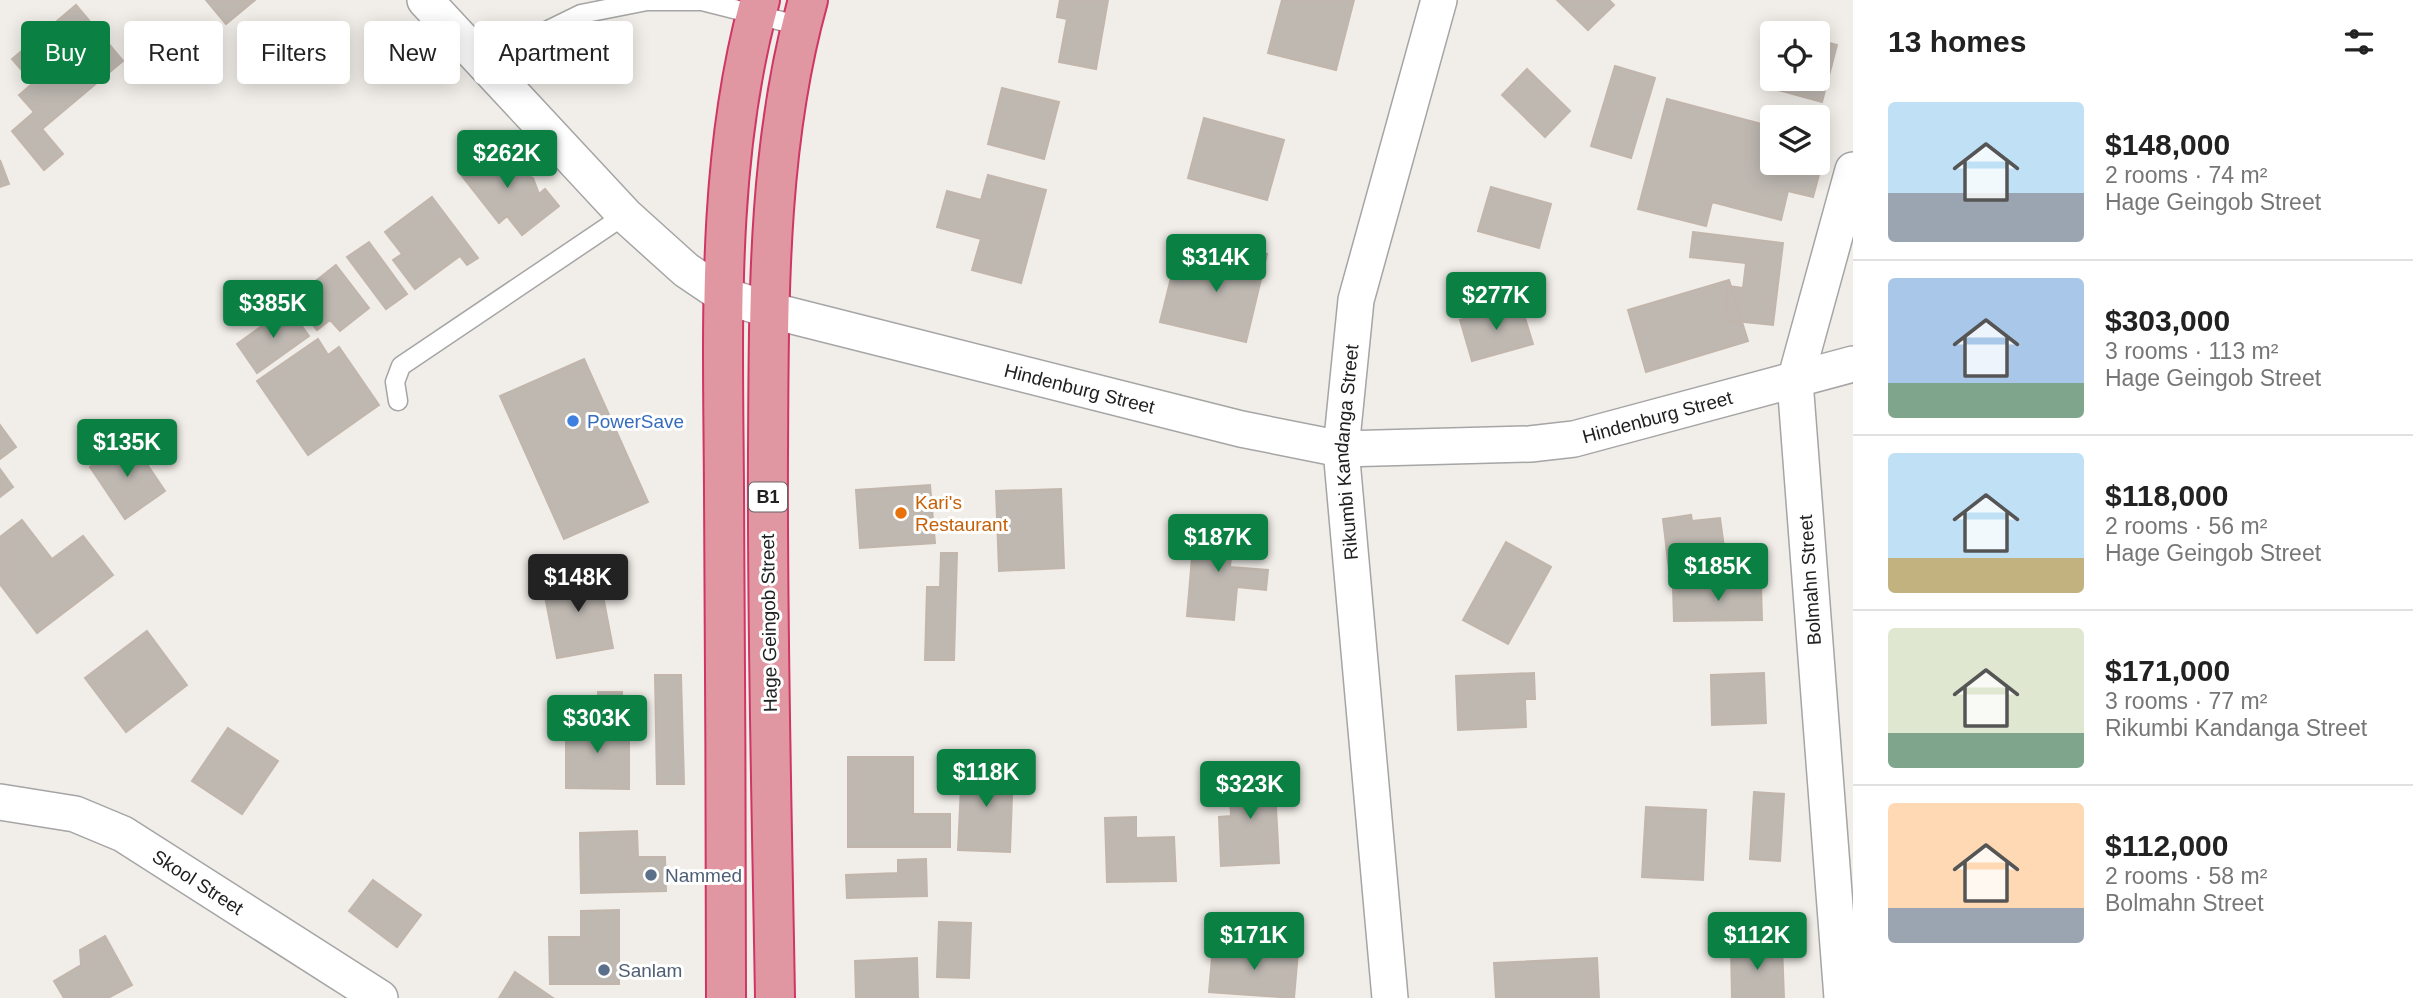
<!DOCTYPE html>
<meta charset="utf-8">
<style>
:root{--surface:#fff;--page:#f2f2f2;--text:#222;--muted:#767676;--line:#e0e0e0;--accent:#0b8043}
body{margin:0;font-family:Helvetica,sans-serif;background:var(--page);color:var(--text);height:100vh;display:flex;flex-direction:column;font-size:26px;white-space:nowrap}
*{box-sizing:border-box;margin:0}
p{font-size:23px;color:var(--muted)}
.icon{flex:none;width:38px;height:38px;fill:none;stroke:currentColor;stroke-width:2;stroke-linecap:round;stroke-linejoin:round}
.map{position:relative;flex:1;overflow:hidden}
.panel{display:flex;flex-direction:column;background:var(--surface);width:560px}
.panel>*{flex:none}
.guide{position:absolute;left:21px;top:21px;width:665px;height:63px;display:flex;gap:14px}
.buttons{position:absolute;left:1760px;top:21px;display:grid;gap:14px}
.buttons a{display:grid;place-items:center;width:70px;height:70px;border-radius:7px;background:var(--surface);box-shadow:0 4px 18px #0003;font-size:35px}
.price{position:absolute;translate:-50% -60px;padding:0 16px;border-radius:7px;background:var(--accent);color:#fff;font-size:23px;line-height:46px;filter:drop-shadow(0 2px 4px #0008)}
.price::after{content:'';position:absolute;left:50%;top:42px;width:21px;height:16px;margin-left:-10px;background:inherit;clip-path:polygon(0 0,100% 0,50% 100%)}
.price.current{background:#222;color:#fff}
ul{padding:0;list-style:none}
li{display:flex;align-items:center;gap:21px;height:175px;padding:0 35px}
li+li{border-top:2px solid var(--line)}
li span{display:grid;place-items:center;flex:none;width:196px;height:140px;border-radius:7px;color:#555}
li>.icon{margin-inline-start:auto}
span .icon{width:84px;height:84px;fill:#fffc;stroke-width:1}
li b{font-size:30px}
h2{display:flex;justify-content:space-between;align-items:center;height:84px;padding:0 35px;font-size:30px}
.chip{padding:0 24px;border-radius:7px;background:var(--surface);box-shadow:0 4px 18px #0003;font-size:24px;line-height:63px}
.chip.current{background:var(--accent);color:#fff}
main{display:flex;flex:1;min-height:0}
.map>svg:first-child{display:block}
.building{fill:#beb8b1;stroke:#c2b6ac;stroke-width:2}
.lines{fill:none;stroke-linecap:round;stroke-linejoin:round}
.lane-casing{stroke:#a5a5a5;stroke-width:21}
.street-casing{stroke:#a5a5a5;stroke-width:38}
.highway-casing{stroke:#cf3664;stroke-width:42}
.lane{stroke:#fff;stroke-width:18}
.street{stroke:#fff;stroke-width:35}
.highway{stroke:#e197a2;stroke-width:38}
.shop-dot{fill:#3f7fe0;stroke:#fff;stroke-width:2.5}
.food-dot{fill:#e8710a;stroke:#fff;stroke-width:2.5}
.service-dot{fill:#5c6f8a;stroke:#fff;stroke-width:2.5}
.labels{text-anchor:middle;dominant-baseline:central;stroke-width:6;stroke-linejoin:round;paint-order:stroke}
.shield{fill:#fff;stroke:#646464;stroke-width:2}
.shield-label{font-size:18px;font-weight:bold;fill:#212121}
.street-label{font-size:19px;fill:#212121;stroke:#fff}
.shop-label{font-size:19px;fill:#366cbe;stroke:#fff;text-anchor:start}
.food-label{font-size:19px;fill:#c56008;stroke:#fff;text-anchor:start}
.service-label{font-size:19px;fill:#4e5e75;stroke:#fff;text-anchor:start}
</style>
<main>
<div class="map">
<svg width="1853" height="998" viewBox="0 0 1853 998">
<rect width="100%" height="100%" fill="#f1eee9"/>
<path class="building" d="M206 0H255L226 24Z
M1060 0H1108L1096 69 1059 62 1067 19 1057 17Z
M1282 0H1354L1336 70 1268 53Z
M1557 0H1609L1614 5 1588 30Z
M76 5 123 61 42 129 63 154 44 170 12 131 34 112 19 95 33 83 12 59Z
M1818 40 1837 45 1822 102 1763 86 1773 48V79H1818Z
M1615 66 1655 78 1631 158 1591 146Z
M1527 69 1570 111 1545 137 1502 95Z
M1002 88 1059 102 1044 159 988 144Z
M1667 99 1773 127V163H1818V139L1828 141 1813 197 1788 191 1781 220 1712 202 1706 226 1638 209Z
M1204 118 1284 140 1267 200 1188 178Z
M494 142 518 172 533 178 539 194 545 189 559 206 522 235 507 216 499 223 458 171Z
M0 160 9 184 0 187Z
M988 175 1046 190 1021 283 972 270 981 239 937 227 947 191 981 200Z
M1491 187 1551 204 1539 248 1478 231Z
M432 197 478 258 467 265 460 256 415 289 393 260 402 254 385 232Z
M1693 232 1783 243 1773 325 1725 320 1728 286 1743 288 1746 263 1690 257Z
M369 242 407 294 386 309 347 257Z
M1224 243 1267 254 1246 342 1160 322 1176 258 1218 268Z
M336 265 369 308 340 331 330 320 317 330 293 299Z
M1729 280 1748 341 1646 372 1628 310Z
M1520 302 1533 344 1472 361 1460 320Z
M288 307 309 336 257 373 237 344Z
M318 339 328 355 339 347 379 405 308 455 257 381Z
M584 359 648 502 564 539 500 396Z
M0 425 16 447 0 459Z
M130 439 165 491 125 519 90 467Z
M0 469 13 487 0 497Z
M930 485 935 543 860 548 856 490Z
M1061 489 1064 568 999 571 996 491Z
M1691 515 1692 521 1720 518 1726 562 1669 570 1663 519Z
M22 520 52 559 83 536 113 575 37 633 0 584V537Z
M1195 522 1234 526 1230 567 1268 570 1266 590 1237 587 1234 620 1187 616Z
M1506 542 1551 567 1508 644 1463 620Z
M941 553H957L954 660H925L927 587H940Z
M598 570 613 648 557 658 542 581Z
M1761 585 1762 620 1674 621 1673 587Z
M147 631 187 685 126 732 85 678Z
M1534 673 1535 699H1525L1526 727 1458 730 1456 676Z
M1764 673 1766 723 1712 725 1711 675Z
M655 675H681L684 784H657Z
M598 692H622V717H598Z
M566 721 629 722V789L566 788Z
M228 728 278 761 242 814 192 781Z
M848 757H913V814H950V847H848Z
M962 765 1013 768 1010 852 958 850Z
M1274 770 1279 863 1221 866 1219 817 1231 816 1229 772Z
M1754 792 1784 794 1780 861 1750 859Z
M1646 807 1706 810 1703 880 1642 877Z
M1136 817V838L1174 837 1176 881 1107 882 1105 818Z
M637 831 638 857H665L666 891 581 893 580 833Z
M926 859 927 896 847 898 846 875 898 873V860Z
M373 880 421 915 397 947 349 911Z
M619 910V984H550L549 937H581V911Z
M939 922 971 923 969 978 937 977Z
M105 936 132 985 108 998H64L54 981 81 965 80 950Z
M1782 945 1784 998H1732L1731 947Z
M1213 946 1298 952 1294 998 1209 992Z
M917 958 918 998H856L855 961Z
M1597 958 1599 998H1496L1494 963Z
M515 972 553 998H499Z"/>
<g class="lines">
<g class="lane-casing">
<path id="lane" d="M483 62 581 14 647 1H702L801 26
M398 401 395 382 401 366 625 215"/>
</g>
<g class="street-casing">
<g id="street">
<path id="s1" d="M425 0 625 215 686 270 723 295 769 310 1241 429 1341 449 1530 444 1574 439 1853 364"/>
<path id="s2" d="M0 802 75 814 123 834 380 998"/>
<path id="s3" d="M1390 998 1341 449 1356 300 1439 0"/>
<path d="M1842 998 1795 381 1853 170"/>
</g>
</g>
<g class="highway-casing">
<path id="highway" d="M726 998C726 829 725 659 724 490 723 327 716 159 760 0
M775 998C772 816 767 634 768 452 769 301 767 147 808 0"/>
</g>
<use href="#lane" class="lane"/>
<use href="#street" class="street"/>
<use href="#highway" class="highway"/>
</g>
<circle class="shop-dot" cx="573" cy="421" r="7"/>
<circle class="food-dot" cx="901" cy="513" r="7"/>
<g class="service-dot">
<circle cx="651" cy="875" r="7"/>
<circle cx="604" cy="970" r="7"/>
</g>
<g class="labels">
<rect class="shield" x="749" y="482.5" width="38" height="29" rx="5"/>
<g class="shield-label">
<text x="768" y="497">B1</text>
</g>
<g class="street-label">
<text stroke="none"><textPath href="#s1" startOffset="789">Hindenburg Street</textPath></text>
<text stroke="none"><textPath href="#s1" startOffset="1377">Hindenburg Street</textPath></text>
<text stroke="none"><textPath href="#s3" startOffset="548">Rikumbi Kandanga Street</textPath></text>
<text transform="translate(1810 580) rotate(-94)">Bolmahn Street</text>
<text transform="translate(769 623) rotate(-91)">Hage Geingob Street</text>
<text stroke="none"><textPath href="#s2" startOffset="217">Skool Street</textPath></text>
</g>
<g class="shop-label">
<text x="587" y="421">PowerSave</text>
</g>
<g class="food-label">
<text x="915" y="502">Kari's<tspan x="915" dy="22">Restaurant</tspan></text>
</g>
<g class="service-label">
<text x="665" y="875">Nammed</text>
<text x="618" y="970">Sanlam</text>
</g>
</g>
</svg>
<div class="buttons">
<a><svg class="icon" aria-label="locate" viewBox="0 0 24 24"><circle cx="12" cy="12" r="6"/><path d="M12 2v4M12 18v4M2 12h4M18 12h4"/></svg></a>
<a><svg class="icon" aria-label="layers" viewBox="0 0 24 24"><path d="M12 4l9 5-9 5-9-5zM3 14l9 5 9-5"/></svg></a>
</div>
<b class="price" style="left:507px;top:190px">$262K</b>
<b class="price" style="left:1216px;top:294px">$314K</b>
<b class="price" style="left:1496px;top:332px">$277K</b>
<b class="price" style="left:273px;top:340px">$385K</b>
<b class="price" style="left:127px;top:479px">$135K</b>
<b class="price" style="left:1218px;top:574px">$187K</b>
<b class="price" style="left:1718px;top:603px">$185K</b>
<b class="price current" style="left:578px;top:614px">$148K</b>
<b class="price" style="left:597px;top:755px">$303K</b>
<b class="price" style="left:986px;top:809px">$118K</b>
<b class="price" style="left:1250px;top:821px">$323K</b>
<b class="price" style="left:1254px;top:972px">$171K</b>
<b class="price" style="left:1757px;top:972px">$112K</b>
<div class="guide">
<a class="chip current">Buy</a>
<a class="chip">Rent</a>
<a class="chip">Filters</a>
<a class="chip">New</a>
<a class="chip">Apartment</a>
</div>
</div>
<section class="panel">
<h2>13 homes<svg class="icon" aria-label="filters" viewBox="0 0 24 24"><path d="M4 7h16M4 17h16"/><circle cx="9" cy="7" r="2"/><circle cx="15" cy="17" r="2"/></svg></h2>
<ul>
<li><span style="background:linear-gradient(#bfe0f5 65%,#9aa5b1 0)"><svg class="icon" aria-label="home" viewBox="0 0 24 24"><path d="M3 11l9-7 9 7M6 9v11h12V9"/></svg></span><div><b>$148,000</b><p>2 rooms · 74 m²</p><p>Hage Geingob Street</p></div></li>
<li><span style="background:linear-gradient(#a9c7e8 75%,#7fa58c 0)"><svg class="icon" aria-label="home" viewBox="0 0 24 24"><path d="M3 11l9-7 9 7M6 9v11h12V9"/></svg></span><div><b>$303,000</b><p>3 rooms · 113 m²</p><p>Hage Geingob Street</p></div></li>
<li><span style="background:linear-gradient(#bfe0f5 75%,#c2b280 0)"><svg class="icon" aria-label="home" viewBox="0 0 24 24"><path d="M3 11l9-7 9 7M6 9v11h12V9"/></svg></span><div><b>$118,000</b><p>2 rooms · 56 m²</p><p>Hage Geingob Street</p></div></li>
<li><span style="background:linear-gradient(#dfe7d0 75%,#7fa58c 0)"><svg class="icon" aria-label="home" viewBox="0 0 24 24"><path d="M3 11l9-7 9 7M6 9v11h12V9"/></svg></span><div><b>$171,000</b><p>3 rooms · 77 m²</p><p>Rikumbi Kandanga Street</p></div></li>
<li><span style="background:linear-gradient(#ffd9b3 75%,#9aa5b1 0)"><svg class="icon" aria-label="home" viewBox="0 0 24 24"><path d="M3 11l9-7 9 7M6 9v11h12V9"/></svg></span><div><b>$112,000</b><p>2 rooms · 58 m²</p><p>Bolmahn Street</p></div></li>
</ul>
</section>
</main>
